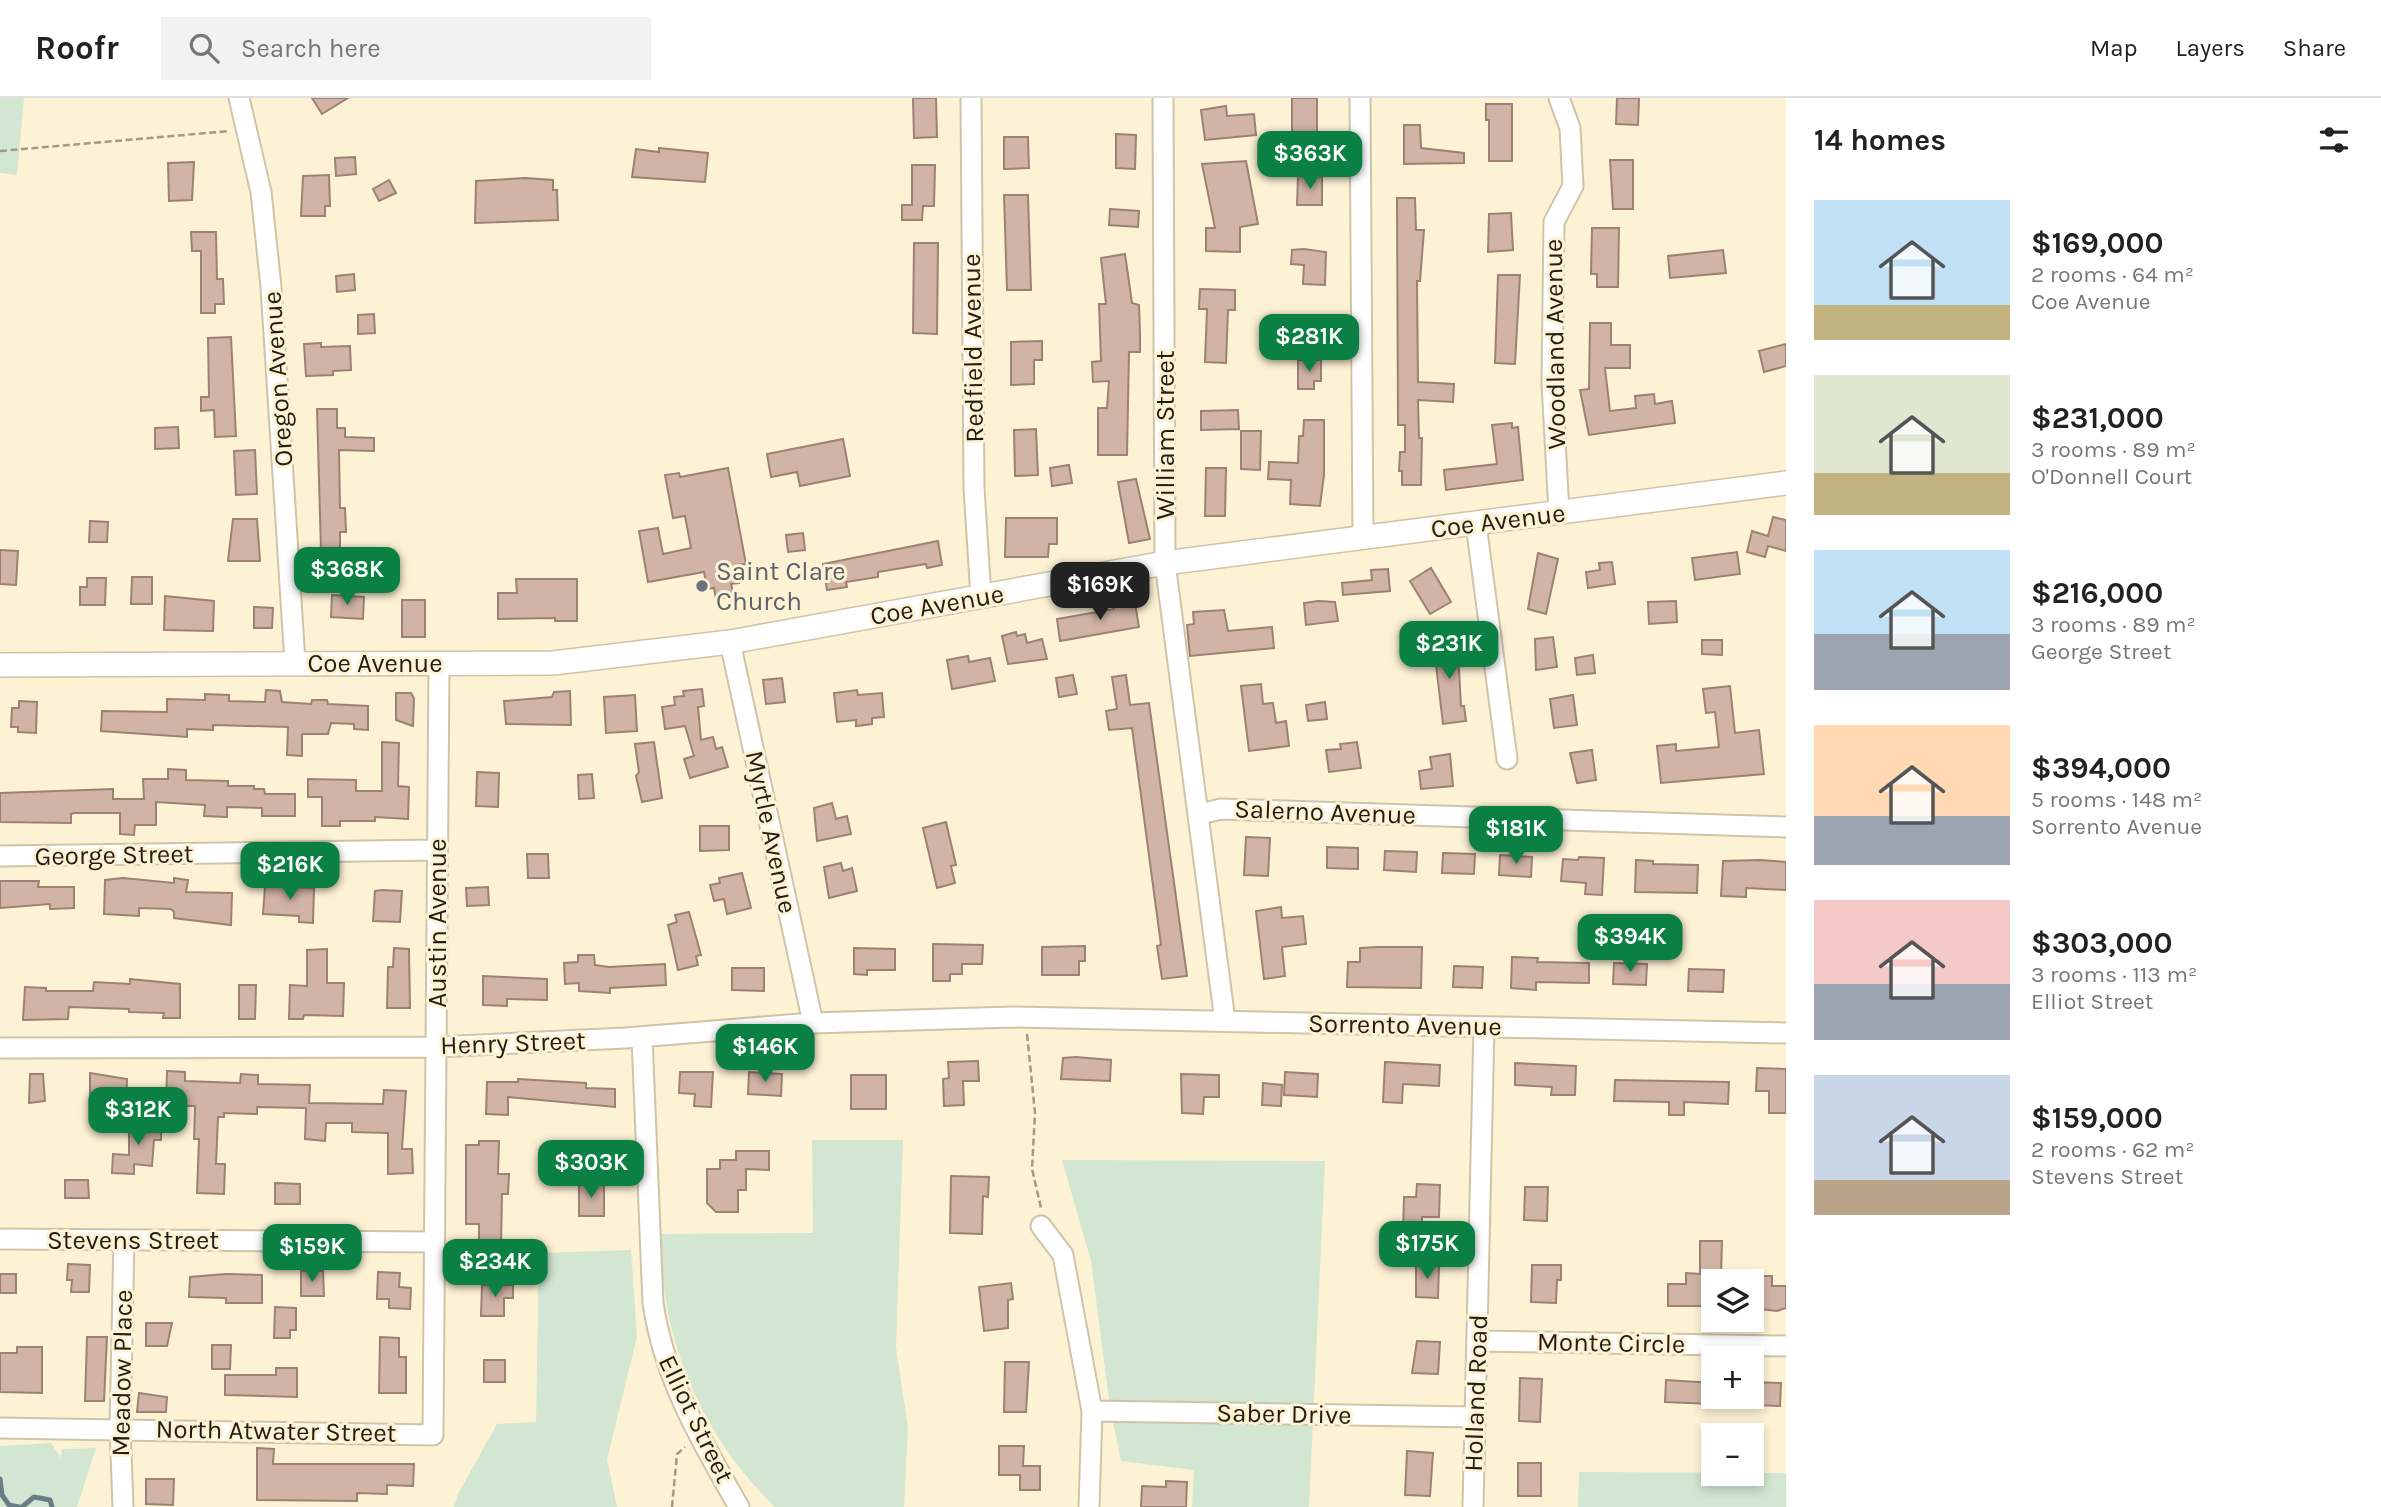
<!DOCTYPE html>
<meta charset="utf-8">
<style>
:root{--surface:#fff;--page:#f2f2f2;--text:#222;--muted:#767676;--line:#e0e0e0;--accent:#0b8043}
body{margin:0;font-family:Karla,sans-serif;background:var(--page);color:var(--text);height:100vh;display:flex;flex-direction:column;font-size:26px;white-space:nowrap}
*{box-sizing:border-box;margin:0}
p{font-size:23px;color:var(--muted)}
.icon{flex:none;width:38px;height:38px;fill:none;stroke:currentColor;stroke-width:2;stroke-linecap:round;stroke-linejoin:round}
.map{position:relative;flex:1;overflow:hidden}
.side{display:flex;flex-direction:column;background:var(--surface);width:595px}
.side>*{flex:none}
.buttons{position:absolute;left:1701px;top:1171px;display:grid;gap:14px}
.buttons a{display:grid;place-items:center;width:63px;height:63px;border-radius:0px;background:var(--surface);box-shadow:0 4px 10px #0003;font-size:35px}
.price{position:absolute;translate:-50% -60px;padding:0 16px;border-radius:14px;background:var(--accent);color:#fff;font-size:23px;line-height:46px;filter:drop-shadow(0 2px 4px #0008)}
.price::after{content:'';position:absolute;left:50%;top:42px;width:21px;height:16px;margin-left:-10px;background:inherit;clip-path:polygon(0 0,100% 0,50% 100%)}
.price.selected{background:#222;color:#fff}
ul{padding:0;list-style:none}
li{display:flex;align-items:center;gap:21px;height:175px;padding:0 28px}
li span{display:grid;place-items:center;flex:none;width:196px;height:140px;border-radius:0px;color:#555}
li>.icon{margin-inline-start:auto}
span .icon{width:84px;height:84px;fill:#fffc;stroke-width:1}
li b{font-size:30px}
h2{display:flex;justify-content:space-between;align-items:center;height:84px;padding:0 28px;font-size:30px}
header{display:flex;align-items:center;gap:42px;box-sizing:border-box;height:98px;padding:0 35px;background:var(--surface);border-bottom:2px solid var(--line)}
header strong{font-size:33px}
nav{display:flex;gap:38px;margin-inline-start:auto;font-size:24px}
.search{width:490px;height:63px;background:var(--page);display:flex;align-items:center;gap:18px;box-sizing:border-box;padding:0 24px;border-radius:0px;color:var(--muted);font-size:26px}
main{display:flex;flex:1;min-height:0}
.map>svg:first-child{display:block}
.green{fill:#d3e6d1}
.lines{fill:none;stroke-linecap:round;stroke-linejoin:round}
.stream{stroke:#667e84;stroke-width:5}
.building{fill:#d1b4a6;stroke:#9d8174;stroke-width:2}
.minor-casing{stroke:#cfc4a8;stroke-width:23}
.tertiary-casing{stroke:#cfc4a8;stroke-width:26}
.path{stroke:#a29a84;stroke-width:2.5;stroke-dasharray:7 3.5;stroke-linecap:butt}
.minor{stroke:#fff;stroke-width:19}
.tertiary{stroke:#fff;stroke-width:23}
.worship-dot{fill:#6b7280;stroke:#fef2d5;stroke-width:2.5}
.labels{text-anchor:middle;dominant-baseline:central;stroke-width:6;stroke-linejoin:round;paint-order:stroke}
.street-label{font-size:26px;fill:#221e13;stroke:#fef2d5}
.worship-label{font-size:26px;fill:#5b616d;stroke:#fef2d5;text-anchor:start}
</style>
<header>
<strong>Roofr</strong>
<div class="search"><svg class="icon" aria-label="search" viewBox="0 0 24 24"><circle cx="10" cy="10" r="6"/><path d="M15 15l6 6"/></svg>Search here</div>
<nav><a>Map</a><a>Layers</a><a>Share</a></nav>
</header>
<main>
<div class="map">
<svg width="1786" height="1409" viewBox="0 0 1786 1409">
<rect width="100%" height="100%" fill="#fef2d5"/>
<path class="green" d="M0 0H24L17 77 0 75Z
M812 1042H903L896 1249 908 1330 904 1409H775C701 1337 659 1239 661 1136L813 1135Z
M1062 1062 1325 1063 1309 1409H1192L1194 1372 1121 1363 1110 1309 1091 1163Z
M631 1152 637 1239 607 1361 617 1409H454L458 1396 497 1326 536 1324 539 1155Z
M51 1345 61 1360 62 1351 96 1350 77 1409H0V1348Z
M1579 1374 1786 1375V1409H1578Z"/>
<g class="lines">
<path class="stream" d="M0 1381 2 1397 9 1407 19 1409
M22 1409 34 1399 50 1402 52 1409"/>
</g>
<path class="building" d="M312 0H348L322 16Z
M913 0H936L937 39 914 40Z
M1292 0H1317V35H1292Z
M1617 0H1639L1638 27 1616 26Z
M1486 6H1512V63H1489V22H1486Z
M1226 8 1227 18 1254 16 1256 37 1205 42 1201 12Z
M1404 27H1420L1421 50 1464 55V65L1404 66Z
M1116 36 1136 37 1135 71 1116 70Z
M1004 39H1028L1029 70 1004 71Z
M659 50 708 55 705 84 632 79 636 51 659 54Z
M355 59 356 76 336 78 335 60Z
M1610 62H1633V111H1613Z
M1246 63 1258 126 1240 129V154L1206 153V130H1215L1202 66Z
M194 64 192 102 169 103 168 65Z
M912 67H935L934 108H923L922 122H902V107H912Z
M329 77 330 108H325V118H301L303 78Z
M1298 78 1322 79V107H1297Z
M525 80 553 82V92H557L558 122 475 125 476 83Z
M389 82 396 95 379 103 373 91Z
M1004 97H1028L1031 192H1007Z
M1397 100H1415L1416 132H1424L1420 183H1417L1418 284 1454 286 1453 304 1418 302 1419 340H1422L1421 387H1402V373H1399L1400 354H1405V327H1398Z
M1110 111 1139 113 1138 129 1109 127Z
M1511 115 1513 152 1488 154 1489 116Z
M1592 130H1619L1618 189H1597V176H1591Z
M191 134H216L217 181H223L224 206H215V215H201V153H192Z
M914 145H938L937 236 913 235Z
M1304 151 1326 154 1325 187 1303 186 1304 167 1291 166 1292 152Z
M1723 152 1726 175 1670 180 1668 158Z
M1125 156 1132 205 1139 207 1140 235V254H1129L1127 357H1098V310H1107L1109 283 1093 284 1092 264 1101 263 1099 206H1106L1101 160Z
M354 176 355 192 337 194 336 178Z
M1498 177H1520L1515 266 1495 265Z
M1200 191 1235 192V212H1228L1226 265 1205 264 1207 211H1199Z
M374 216 375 235 358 236V217Z
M1321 217 1323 240 1309 241V235H1304L1303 218Z
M1590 225H1611V247H1630V270H1605L1610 313 1636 310 1635 298 1654 296 1655 306 1672 303 1675 325 1589 337 1580 292 1589 291Z
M231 239 236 338 215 339 214 312 201 313V299H209L208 240Z
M1042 243V262H1034V286L1011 287V244Z
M321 245V249L350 248 351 272 333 273V277L306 278 304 246Z
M1786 246V268L1764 274 1759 253Z
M1298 262H1321V283H1314V291H1298Z
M317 311H337V330H345V339L374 340V353L339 352 340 410H345L346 434H340V453H321Z
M1238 312 1239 331 1201 332V313Z
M1304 322H1324V377L1320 408 1290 406 1291 382 1268 381 1269 364 1298 365 1299 338H1303Z
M1512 325V330L1518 329 1523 382 1446 392 1444 372 1497 366 1492 327Z
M178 329 179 350 155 351V330Z
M1036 331 1038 377 1015 378 1014 332Z
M1241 333H1261L1260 372 1241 371Z
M843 341 850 378 800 388 797 374 771 379 767 356Z
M255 352 257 396 236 397 234 353Z
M1069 367 1072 385 1052 388 1050 370Z
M728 370 746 466 736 467 739 485 731 486 734 498 716 501 714 490 707 491 704 474 648 484 639 433 658 430 663 456 691 450 685 418 673 420 665 377 679 375 680 379Z
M1206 370H1226L1225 418H1205Z
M1136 381 1150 441 1129 445 1118 384Z
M1773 419 1786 422V453L1768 448 1765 459 1747 454 1752 433 1768 438Z
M1006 420H1057V446H1049L1048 459H1005Z
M233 421H257L260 463H228Z
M90 423 108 424 107 444H89Z
M803 435 805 452 788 454 786 437Z
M938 443 942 467 927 470 926 466 878 474V479L846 484 847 489 827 492 823 466Z
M0 452 18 453 16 487 0 486Z
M1737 454 1740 476 1695 482 1692 460Z
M1538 455 1558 461 1546 516 1528 511Z
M1612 464 1615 486 1588 490 1586 474 1600 472 1599 465Z
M1431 470 1451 504 1430 516 1410 483Z
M1388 471 1390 493 1343 497 1342 485 1372 482 1371 472Z
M132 479H152V506H131Z
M87 480H106L105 507H80V489H87Z
M516 481H577V523H555V520L498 521V495H517Z
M332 497 364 499 363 521 331 519Z
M165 498 214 503 213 533 164 532Z
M402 502H425V539H402Z
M1132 502 1135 505 1139 529 1060 543 1057 521 1114 511 1113 505Z
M1318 503 1335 504 1338 523 1306 527 1304 505Z
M1676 503 1677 524 1649 526 1648 504Z
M254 509 273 510 272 530H254Z
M1224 512 1228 533 1272 529 1274 550 1190 558 1187 527 1194 526 1193 514Z
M1016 534 1017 538 1025 536 1027 545 1042 541 1047 561 1008 566 1002 538Z
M1553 539 1557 569 1536 572 1535 541Z
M1453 540 1454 556 1458 555 1461 608H1464L1466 623 1443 626 1433 542Z
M1702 542H1722V557L1702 556Z
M1593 557 1595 575 1577 577 1575 560Z
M968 558 969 564 990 560 995 583 952 591 947 562Z
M1073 577 1077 596 1059 599 1056 580Z
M1126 577 1130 607 1149 605 1187 878 1162 881 1157 848 1161 847 1132 630 1109 632 1106 613 1117 611 1112 579Z
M782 580 785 604 766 606 763 582Z
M1261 586 1263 606 1273 605 1276 625 1286 623 1289 648 1249 653 1241 588Z
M1730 588 1735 635 1759 632 1764 676 1661 685 1657 648 1676 646V653L1719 649 1715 614 1706 615 1703 591Z
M702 591 704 608 698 609 701 642 713 639 716 651 722 649 728 669 690 680 684 661 694 658 685 628 665 631 662 609 675 607 674 599 684 598 683 593Z
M266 592 280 593 282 604 311 606 312 602H327L328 606 368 608V632L354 631V626L331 625 328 636H302V658L287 657 288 629 213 627V632L187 631V639L101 633 102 613 167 614V601L205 602V596L229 597V603L265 604Z
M857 592 858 597 882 595 884 619 872 620V626L856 628V622L837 624 834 595Z
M570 593 571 627 506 626 504 603 552 599 554 594Z
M396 595H411L414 600 413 628 396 622Z
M635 597 637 633 606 635 604 599Z
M1573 597 1577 627 1554 630 1550 601Z
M19 603 37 604 36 635 18 634V629H11L12 610H19Z
M1325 604 1327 621 1308 623 1306 607Z
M382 644 399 645 398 688 409 689 408 721 375 719V723H340V728H322V699H308V681L356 682V693H382Z
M654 644 662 700 642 704 636 678 639 674 635 646Z
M1357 644 1361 670 1329 674 1326 652 1341 651 1340 646Z
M1592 652 1596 682 1577 685 1570 655Z
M1450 656 1453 688 1421 691 1419 673 1432 671 1430 659Z
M168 671 186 672V682L228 683V688H254V691H264L265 696H295V718H262V710L227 709V719L204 718 205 707 156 704V727H135L134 737 120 736V715H74L71 716V725L0 724V695L113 691V701H144L143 681H168Z
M477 674 499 675 498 709 476 708Z
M592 676 594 700 579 701 578 677Z
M832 705 836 721 847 718 851 736 817 743 814 710Z
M946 724 956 767 951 768 955 785 937 790 923 730Z
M700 728H729V752L700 753Z
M1246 739 1270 740 1268 778 1244 777Z
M1327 749 1358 750V771L1327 770Z
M1385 753 1417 754 1416 774 1384 772Z
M1443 755 1475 756 1474 776 1442 775Z
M527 756H548L549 780H528Z
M1500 757 1532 759 1531 779 1499 777Z
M1579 759 1604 760 1602 797 1585 796 1586 785 1561 783 1563 761 1578 762Z
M1636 762 1653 763V766L1698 767 1697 795 1635 794Z
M1761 762 1786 764V792L1746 790V799L1721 798 1723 763Z
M841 765 843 773 852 770 857 793 829 800 824 769Z
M742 775 751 810 727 816 724 801 714 803 710 787 720 785 719 780Z
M123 780 174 785V780L188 782 186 794 232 795 231 827 174 820V814L171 811 139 810V818L104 816 105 782Z
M0 783H39L38 789H74V810L50 811V806L0 810Z
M265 788 314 790 313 825 299 824V818L263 816Z
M488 789 489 807 467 808 466 790Z
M382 792 402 793 400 824 373 823 375 793Z
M1281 809 1282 820 1303 818 1306 846 1282 849 1285 878 1264 881 1256 813Z
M689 814 701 857 696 858 698 867 678 872 668 827 677 824 675 817Z
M933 846 983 847 982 866H962V876H950V883H933Z
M1085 848V863H1079V877H1042V849Z
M1378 849H1422L1421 890 1347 889 1348 864H1360V850Z
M394 850 409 851 410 910H387L388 869H393Z
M854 850 895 851V872H867V877L854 876Z
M327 851V885H344L343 918 304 917 303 921H289L290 887 307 888V852Z
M578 857H594L595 867 609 869 665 866 666 887 610 890V895L579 893V885L565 886 564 865 578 864Z
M1512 859 1538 860 1537 864 1589 865V885L1536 884V892L1511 890Z
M1614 865 1647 866 1646 887 1613 886Z
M1454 868 1483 869 1482 890 1453 889Z
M732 870H764V893L732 892Z
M1689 871 1724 872 1723 894 1688 893Z
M483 878 547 881V902L507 901V908L483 907Z
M130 881 180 886V920H163L164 915 129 914V911L69 909 68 921 23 922 25 889 46 890V893H93L94 884 130 886Z
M239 887H256L255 921H239Z
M1076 959 1111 962 1110 983 1061 981 1063 960Z
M978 963 979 983H963L964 1007 944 1008 943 981 949 980 948 964Z
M1385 964 1440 967 1439 988 1403 986 1402 1005 1383 1004Z
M1515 965 1576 968 1575 997H1551L1552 989 1515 987Z
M1757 970 1786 971V1015H1769V993H1756Z
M167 973 185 974V983L240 985 241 976 258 977V986L310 987 309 1005 383 1006 384 992 406 993 402 1051H412L413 1075 388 1076V1035L352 1034V1025H326L325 1043 305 1041 306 1010 257 1009V1016L224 1015V1019H218L216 1066H225L224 1096 197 1095 199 1041H194L195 1008H166Z
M680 974H713L711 1009 694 1008 695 996 679 995Z
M749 974 782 976 781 998 748 996Z
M1285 974 1318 976 1317 999 1284 997Z
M90 975 127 981 126 1006 90 1003Z
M30 976H43L45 1003 29 1005Z
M1181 976 1219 977V999H1204L1203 1016 1182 1015Z
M851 977H886V1011H851Z
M518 981 586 985V990L615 991V1009L508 999V1017L486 1016 487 984H518Z
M1615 982 1729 984 1728 1006 1684 1004V1017H1669V1004L1614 1003Z
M1263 985 1282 987 1281 1008 1262 1007Z
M129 1024H161V1042H154L152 1068 134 1066V1076L112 1075 113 1056 129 1057Z
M479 1043H499L498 1076H509L508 1096H502L501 1147H479V1126H466V1047H479Z
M736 1053H769V1072L746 1071V1092H738V1114H716L707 1105V1071H720V1062H736Z
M951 1078 989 1079 988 1099 983 1098 982 1136 950 1135Z
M65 1082H88L89 1100H65Z
M275 1085 300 1086V1106H275Z
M579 1085H604V1118H579Z
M1417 1086 1440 1087 1439 1119H1422V1138L1403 1137 1404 1099H1416Z
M1525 1089H1548L1547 1123 1524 1122Z
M1700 1143H1722L1721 1178 1702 1177V1208H1668V1186H1686V1175L1700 1176Z
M68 1166 90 1167 89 1194H71L72 1182H67Z
M1416 1167H1439L1438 1200 1416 1199Z
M1532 1167H1561V1182H1557L1556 1205 1531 1204Z
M301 1173H323L324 1198H301Z
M378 1174 400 1175 399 1189 411 1190 410 1211 389 1210V1201H377Z
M0 1176H16V1195H0Z
M226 1176 262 1177V1205H226V1200L189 1199 190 1179Z
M1759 1178H1772V1188H1786V1210L1777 1213 1752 1210V1187H1758Z
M1011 1185 1013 1201 1008 1202V1230L984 1233 979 1189Z
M482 1187H513V1200H504V1218H481Z
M275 1209 296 1210V1232H290V1240H274Z
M146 1225H172L167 1248H146Z
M87 1239H107L104 1303H85Z
M380 1239 399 1240V1259H406V1295H379Z
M1417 1243 1440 1244 1438 1276 1412 1275Z
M212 1247H231L230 1271H212Z
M17 1249H42V1295L0 1294V1255H17Z
M484 1262H505V1284H484Z
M1005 1264H1029L1026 1314H1004Z
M276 1270H297V1299L225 1297V1277H276Z
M1520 1280 1542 1281 1540 1324 1519 1323Z
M1666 1282 1713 1285 1712 1306 1665 1304Z
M1752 1284 1781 1285 1780 1308 1752 1307Z
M139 1295 167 1299 166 1314H137Z
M999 1348H1024L1023 1368H1040V1392H1020V1377H999Z
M257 1350 274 1351 273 1366H414L413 1388 387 1387V1396L357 1395V1403L257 1402Z
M1407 1353 1433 1355 1430 1398 1405 1397Z
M1518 1365H1541V1398H1518Z
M146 1381H174L173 1407 146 1406Z
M1166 1383 1187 1384 1186 1409H1141L1142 1388 1166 1389Z"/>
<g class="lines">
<g class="minor-casing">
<path id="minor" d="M239 0 261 94 271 189 295 565
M971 0 974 390 981 499
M1163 0 1165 465 1225 923
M1360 0 1363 440
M1559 0 1570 30 1573 88 1554 124 1552 285 1559 415
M1476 426 1507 661
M730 544 813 925
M1200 716 1221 711 1786 729
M0 758 437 752
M642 939 653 1205C664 1281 702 1344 739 1409
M0 950 436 949 625 940 813 925 1012 919 1786 935
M1041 1128 1063 1157 1092 1313 1089 1409
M0 1141 433 1144
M1478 1243 1786 1248
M1092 1313 1475 1319
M0 1330 433 1337 439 566
M123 1409 120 1329 124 1142
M1473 1409 1484 929"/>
</g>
<g class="tertiary-casing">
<path id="tertiary" d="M0 567 553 565 730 544 1165 465 1786 385"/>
</g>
<path class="path" d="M0 53 230 33
M1027 936 1035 1015 1032 1071 1041 1110
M672 1409 677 1356 685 1349"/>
<use href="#minor" class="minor"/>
<use href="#tertiary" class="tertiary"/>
</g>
<circle class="worship-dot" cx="702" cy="488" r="7"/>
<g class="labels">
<g class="street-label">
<text transform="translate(1555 246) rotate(-91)">Woodland Avenue</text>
<text transform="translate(973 250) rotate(-91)">Redfield Avenue</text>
<text transform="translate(278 281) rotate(-94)">Oregon Avenue</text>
<text transform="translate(1165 337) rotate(-90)">William Street</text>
<text transform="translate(1498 423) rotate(-7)">Coe Avenue</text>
<text transform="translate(937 507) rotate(-10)">Coe Avenue</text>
<text x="375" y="565">Coe Avenue</text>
<text transform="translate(1325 714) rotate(2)">Salerno Avenue</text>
<text transform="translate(771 734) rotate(78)">Myrtle Avenue</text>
<text transform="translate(114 757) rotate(-1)">George Street</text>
<text transform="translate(437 825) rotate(-90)">Austin Avenue</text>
<text transform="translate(1405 927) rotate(1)">Sorrento Avenue</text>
<text transform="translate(513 945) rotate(-2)">Henry Street</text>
<text x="133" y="1142">Stevens Street</text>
<text transform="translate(1611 1245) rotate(1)">Monte Circle</text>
<text transform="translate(122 1275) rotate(-89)">Meadow Place</text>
<text transform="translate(1476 1295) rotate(-88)">Holland Road</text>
<text transform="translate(1284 1316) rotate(1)">Saber Drive</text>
<text transform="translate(696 1321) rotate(64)">Elliot Street</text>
<text transform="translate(276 1333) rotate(1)">North Atwater Street</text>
</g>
<g class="worship-label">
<text x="716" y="473">Saint Clare<tspan x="716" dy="30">Church</tspan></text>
</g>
</g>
</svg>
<div class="buttons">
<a><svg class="icon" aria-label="layers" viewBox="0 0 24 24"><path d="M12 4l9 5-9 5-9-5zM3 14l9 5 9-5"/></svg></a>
<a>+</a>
<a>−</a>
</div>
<b class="price" style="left:1310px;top:93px">$363K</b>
<b class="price" style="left:1309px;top:276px">$281K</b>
<b class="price" style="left:347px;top:509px">$368K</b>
<b class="price selected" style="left:1100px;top:524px">$169K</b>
<b class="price" style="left:1449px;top:583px">$231K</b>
<b class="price" style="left:1516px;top:768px">$181K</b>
<b class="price" style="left:290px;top:804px">$216K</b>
<b class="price" style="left:1630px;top:876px">$394K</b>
<b class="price" style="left:765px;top:986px">$146K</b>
<b class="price" style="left:138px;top:1049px">$312K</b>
<b class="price" style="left:591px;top:1102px">$303K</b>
<b class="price" style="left:1427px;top:1183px">$175K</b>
<b class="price" style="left:312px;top:1186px">$159K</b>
<b class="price" style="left:495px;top:1201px">$234K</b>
</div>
<section class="side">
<h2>14 homes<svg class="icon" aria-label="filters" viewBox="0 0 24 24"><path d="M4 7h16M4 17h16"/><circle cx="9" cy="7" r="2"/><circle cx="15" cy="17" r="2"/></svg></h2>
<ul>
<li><span style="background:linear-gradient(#bfe0f5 75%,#c2b280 0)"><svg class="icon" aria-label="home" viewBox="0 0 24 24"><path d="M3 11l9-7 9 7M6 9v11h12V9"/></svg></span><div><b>$169,000</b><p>2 rooms · 64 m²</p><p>Coe Avenue</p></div></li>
<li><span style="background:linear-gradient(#dfe7d0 70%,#c2b280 0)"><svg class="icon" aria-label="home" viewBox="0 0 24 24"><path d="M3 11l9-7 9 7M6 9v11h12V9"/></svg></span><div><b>$231,000</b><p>3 rooms · 89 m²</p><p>O'Donnell Court</p></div></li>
<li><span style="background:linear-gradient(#bfe0f5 60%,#9aa5b1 0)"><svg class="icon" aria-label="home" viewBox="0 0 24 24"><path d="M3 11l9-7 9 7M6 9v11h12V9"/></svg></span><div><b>$216,000</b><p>3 rooms · 89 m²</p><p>George Street</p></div></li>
<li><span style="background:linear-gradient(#ffd9b3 65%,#9aa5b1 0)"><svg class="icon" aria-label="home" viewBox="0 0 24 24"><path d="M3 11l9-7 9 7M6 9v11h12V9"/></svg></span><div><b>$394,000</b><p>5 rooms · 148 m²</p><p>Sorrento Avenue</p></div></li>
<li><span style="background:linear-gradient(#f6c9c9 60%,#9aa5b1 0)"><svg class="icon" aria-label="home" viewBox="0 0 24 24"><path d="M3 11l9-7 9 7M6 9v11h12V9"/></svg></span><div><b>$303,000</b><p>3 rooms · 113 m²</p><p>Elliot Street</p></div></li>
<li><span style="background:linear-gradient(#c9d6e8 75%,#b9a48a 0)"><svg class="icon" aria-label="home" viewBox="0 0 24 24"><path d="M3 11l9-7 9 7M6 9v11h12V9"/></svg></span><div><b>$159,000</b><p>2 rooms · 62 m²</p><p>Stevens Street</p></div></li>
</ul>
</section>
</main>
